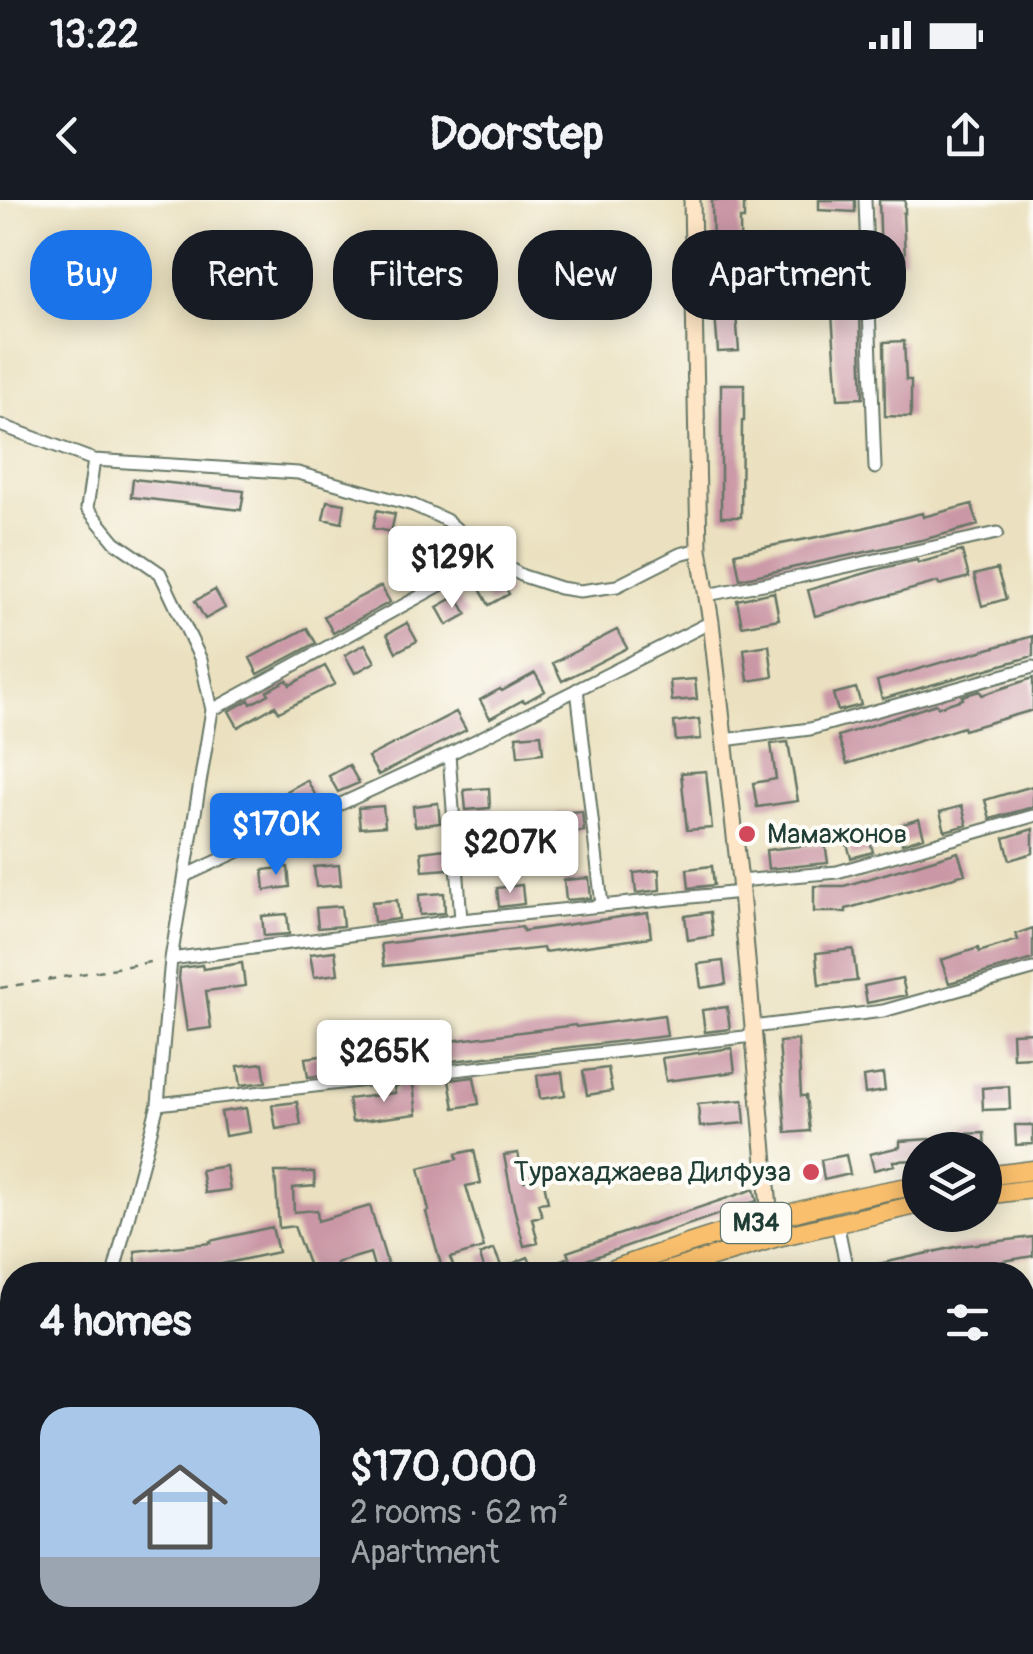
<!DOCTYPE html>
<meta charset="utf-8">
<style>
:root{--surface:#171b24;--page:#20242c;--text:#f1f3f6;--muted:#9ea1a6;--accent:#1a73e8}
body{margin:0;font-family:Pangolin,sans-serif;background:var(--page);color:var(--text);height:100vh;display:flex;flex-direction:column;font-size:38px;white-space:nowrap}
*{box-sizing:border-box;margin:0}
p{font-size:32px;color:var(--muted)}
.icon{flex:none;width:55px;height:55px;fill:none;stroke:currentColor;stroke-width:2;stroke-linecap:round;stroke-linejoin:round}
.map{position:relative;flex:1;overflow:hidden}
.panel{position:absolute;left:0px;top:1062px;width:1035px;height:392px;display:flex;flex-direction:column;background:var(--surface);border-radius:40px 40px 0 0;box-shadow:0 5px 25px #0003}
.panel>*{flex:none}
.hud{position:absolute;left:30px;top:30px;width:975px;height:90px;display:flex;gap:20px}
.tools{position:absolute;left:902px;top:932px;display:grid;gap:20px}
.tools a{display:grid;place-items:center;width:100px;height:100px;border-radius:50%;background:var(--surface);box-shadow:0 5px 25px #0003;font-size:50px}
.price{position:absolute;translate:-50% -85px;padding:0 22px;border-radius:10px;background:#fff;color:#222;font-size:32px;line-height:65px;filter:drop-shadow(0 2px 5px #0008)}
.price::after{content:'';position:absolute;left:50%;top:60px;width:30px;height:22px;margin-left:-15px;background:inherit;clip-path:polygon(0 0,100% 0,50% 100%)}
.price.current{background:var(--accent);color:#fff}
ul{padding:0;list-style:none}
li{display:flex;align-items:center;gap:30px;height:250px;padding:0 40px}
li span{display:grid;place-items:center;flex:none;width:280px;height:200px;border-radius:30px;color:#555}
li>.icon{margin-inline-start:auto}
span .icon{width:120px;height:120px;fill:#fffc;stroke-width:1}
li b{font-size:42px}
h2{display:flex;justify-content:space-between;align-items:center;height:120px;padding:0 40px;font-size:42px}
.chip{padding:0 35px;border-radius:40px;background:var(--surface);box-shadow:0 5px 25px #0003;font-size:35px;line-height:90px}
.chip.current{background:var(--accent);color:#fff}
.status{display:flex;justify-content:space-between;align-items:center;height:70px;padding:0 50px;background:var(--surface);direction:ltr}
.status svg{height:28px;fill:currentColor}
header{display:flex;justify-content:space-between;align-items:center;height:130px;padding:0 40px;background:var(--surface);font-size:45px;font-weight:700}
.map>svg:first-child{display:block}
.building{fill:#ca97a6}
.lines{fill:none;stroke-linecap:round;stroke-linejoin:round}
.street-casing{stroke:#667665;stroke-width:15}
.secondary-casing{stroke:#667665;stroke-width:19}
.primary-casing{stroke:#667665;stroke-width:21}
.path{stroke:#667665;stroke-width:2.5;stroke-dasharray:8 8;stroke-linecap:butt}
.street{stroke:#fff;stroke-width:11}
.secondary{stroke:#fde5c5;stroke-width:15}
.primary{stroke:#f9bf6d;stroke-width:18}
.rail-casing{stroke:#1f3d34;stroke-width:8}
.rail{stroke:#fdfcf7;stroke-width:4;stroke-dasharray:11;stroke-linecap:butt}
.poi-dot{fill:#d1495b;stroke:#fdfcf7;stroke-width:4}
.labels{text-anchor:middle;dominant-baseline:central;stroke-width:8;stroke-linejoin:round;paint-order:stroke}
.shield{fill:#fdfcf7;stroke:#62766e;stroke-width:2.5}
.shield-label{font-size:25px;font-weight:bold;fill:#1f3d34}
.poi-label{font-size:28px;fill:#1f3d34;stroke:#fdfcf7;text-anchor:start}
</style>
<div class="status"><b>13:22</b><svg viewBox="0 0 49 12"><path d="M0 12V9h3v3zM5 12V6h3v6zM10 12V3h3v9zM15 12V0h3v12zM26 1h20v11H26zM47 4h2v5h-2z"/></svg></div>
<header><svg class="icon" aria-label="back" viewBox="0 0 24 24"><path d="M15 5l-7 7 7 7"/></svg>Doorstep<svg class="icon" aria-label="share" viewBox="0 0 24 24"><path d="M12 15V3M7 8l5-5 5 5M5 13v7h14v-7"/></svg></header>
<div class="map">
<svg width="1033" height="1454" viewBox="0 0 1033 1454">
<rect width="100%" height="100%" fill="#fdfcf7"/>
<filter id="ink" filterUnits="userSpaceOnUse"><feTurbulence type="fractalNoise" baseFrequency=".01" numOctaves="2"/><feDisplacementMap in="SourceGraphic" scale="20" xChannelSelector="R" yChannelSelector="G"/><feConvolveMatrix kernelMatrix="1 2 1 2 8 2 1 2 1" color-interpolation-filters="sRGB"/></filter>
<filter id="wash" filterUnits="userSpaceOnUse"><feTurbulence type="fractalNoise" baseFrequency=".0048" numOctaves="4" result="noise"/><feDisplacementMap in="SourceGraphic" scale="40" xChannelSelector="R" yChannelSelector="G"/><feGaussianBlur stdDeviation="2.25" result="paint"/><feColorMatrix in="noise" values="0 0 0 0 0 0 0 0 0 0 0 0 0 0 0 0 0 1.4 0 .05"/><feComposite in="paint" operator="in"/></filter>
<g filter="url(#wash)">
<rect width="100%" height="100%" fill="#ebe1c0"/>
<g id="blocks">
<path class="building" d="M712 0H744V19H740L741 101H735L739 151 718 152 714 101Z
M819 0H855V12L819 10Z
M879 0H905V13H903L905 59 881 60Z
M857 34 863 198 838 199 832 114 831 35Z
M904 141 906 180H911V217L885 216 884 142Z
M721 184H744V221H742L741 317H721Z
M133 279 244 291 241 310 131 297Z
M327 301 345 304 342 323 323 319Z
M972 304 978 325 926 339 740 379 735 353 863 328 922 313 923 317Z
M377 310 395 314 391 332 373 328Z
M962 351 969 377 939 385 938 382 815 416 808 390 883 368 917 360 918 363Z
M425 362 434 378 414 389 406 373Z
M997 369 1006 399 982 406 974 375Z
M500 376 509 394 489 405 479 387Z
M381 386 390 402 333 433 324 416Z
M215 390 225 408 205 419 195 401Z
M774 392 779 419 742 426 737 400Z
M457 396 467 414 447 425 437 407Z
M407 423 417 441 396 452 387 434Z
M307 428 316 443 258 474 250 458Z
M617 430 627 448 562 481 553 463Z
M1033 436V456L882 499 877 481Z
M365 444 375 462 355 473 345 455Z
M769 445 773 477 748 481 744 449Z
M325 466 335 484 279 512 275 506 238 527 229 511 249 500 251 504 269 494 267 491 287 480 290 485Z
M535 473 545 491 525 502 523 500 490 518 480 500 500 489 502 491Z
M1033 478V510L964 530 963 527 847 564 838 536 936 504 938 507 963 499 962 496 980 491 982 495Z
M695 479 697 499 672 501 670 481Z
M856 488 861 505 838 511 833 494Z
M456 512 466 530 378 575 368 557Z
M699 519 701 539 676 541 674 522Z
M541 534 543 553 518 556 516 536Z
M788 542 798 601 757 607 753 583 776 579 771 544Z
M349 565 359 583 338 592 329 576Z
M706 571 712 628 687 630 681 573Z
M307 580 317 598 289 614 290 616 281 621 234 643 226 629 288 594 287 591Z
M1033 586V607L990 619 985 600Z
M489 588 490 608 466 610 464 590Z
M438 603 440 623 415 626 413 606Z
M383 606 385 626 360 628 358 608Z
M962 606 967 625 945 631 940 612Z
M582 611 584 631 559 633 557 613Z
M919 619 924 637 902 644 897 626Z
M1033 629V653L1010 660 1004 638Z
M868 634 873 652 851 658 846 640Z
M490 637 492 657 466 660 465 640Z
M825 643 828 663 768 669 766 650Z
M446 649 448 669 423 671 421 652Z
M958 652 965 674 846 709V712H814V686H844Z
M339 665 341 685 316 687 314 667Z
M712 666 714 685 689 688 687 669Z
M288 667 290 687 265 690 263 670Z
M659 670 660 690 636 693 634 673Z
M589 678 591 698 566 700 564 680Z
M522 685 524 704 499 707 497 688Z
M444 693 445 713 420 715 419 695Z
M397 700 399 719 374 722 372 702Z
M341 706 343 726 318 728 316 708Z
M710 712 713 736 688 740 685 716Z
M648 713 651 737 544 752 543 748 384 766 381 744 522 727 523 731Z
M287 714 289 734 264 736 262 716Z
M1033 728V759L949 783 941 760 978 748 979 752 1018 740 1016 734Z
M853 749 857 781 819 785 816 753Z
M335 751 338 774 314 777 310 754Z
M723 761 726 784 701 788 698 764Z
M242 763 245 786 206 791 211 828 187 831 179 779 180 768 202 765 203 769Z
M902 778 906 795 867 803 864 786Z
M727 807 730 829 705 832 702 810Z
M664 815 667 836 391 868 388 849 575 825 576 827Z
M1033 832V857L1013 858 1012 833Z
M798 840 801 896H806L810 931 786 933 779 842Z
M732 848 735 872 666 881 662 858Z
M367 850 370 870 308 877 305 858Z
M263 863 266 882 241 885 238 866Z
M608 868 612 891 587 895 583 871Z
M562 872 565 895 540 899 537 875Z
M883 874 885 891 865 894 863 877Z
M474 877 479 904 454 908 449 880Z
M413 884 417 914 352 922 348 899 395 893 394 886Z
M1009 886 1010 909 983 910 982 888Z
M743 900 745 923 700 927 698 904Z
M297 902 301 925 276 929 272 905Z
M246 908 250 932 225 936 221 912Z
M1015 925H1033V944L1016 945Z
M984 933 985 950H920V960L893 961 894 965 874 970 870 954 900 947V941L962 937V934Z
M474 950 481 983 466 986 484 1048 450 1058 457 1075H444L426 1012 429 1011 419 968 457 959 456 954Z
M518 953 524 981 543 978 548 1002 538 1003 542 1016 532 1018 538 1043 524 1046 514 1008 504 955Z
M846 955 850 974 824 980 821 960Z
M226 966 230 990 205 993 201 970Z
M275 972H314L315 986 293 988 294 1012 317 1010 318 1021 370 1006 389 1069 376 1073 370 1053 336 1063 341 1075H312L294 1026 279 1028Z
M754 989 757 1001 572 1065 567 1052Z
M272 1027 278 1052 204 1068V1075H162L161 1068 137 1071 135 1051 211 1043 210 1041Z
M1033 1037V1056L1003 1061V1064L963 1070V1068L932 1075H857L856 1069 960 1046Z
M494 1049 502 1068 528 1057 534 1070 566 1058 571 1071 560 1075H486L480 1055Z
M12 1306V1328L0 1333V1311Z
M12 1404V1435L0 1440V1409Z
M175 1442H196L198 1454H176Z
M223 1442H248L250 1454H225Z
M296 1442H353L328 1454H271Z"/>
</g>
</g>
<g filter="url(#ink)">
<use href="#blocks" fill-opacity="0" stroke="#667665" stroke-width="2.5"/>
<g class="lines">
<g class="street-casing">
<path id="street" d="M865 0 875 268
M0 225 94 260 298 273 413 305 446 320 490 358 523 376 560 388 580 391 617 386 680 354 699 349
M94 260 87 308 115 342 160 373 201 460 212 510 171 759 158 904 113 1075
M707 395 799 377 997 333
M577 489 602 705
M212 510 490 358
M724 540 810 529 1033 467
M449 554 461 720
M185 676 449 554 711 422
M740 681 837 672 1033 616
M171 759 461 720 741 692
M752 827 883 811 1033 769
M158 904 753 836
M837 1022 848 1075
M1022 1215 1033 1214
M1022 1373H1033"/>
</g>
<g class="secondary-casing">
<path id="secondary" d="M692 0 699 349 711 422 740 681 770 1019"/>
</g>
<g class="primary-casing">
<path id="primary" d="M985 976 1033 970
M985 995 1033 989
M597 1075C702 1038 809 1003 920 985
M654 1075 778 1037 920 1004
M0 1354 12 1348
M0 1373 12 1367"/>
</g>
<path class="path" d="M0 788 156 761"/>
<use href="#street" class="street"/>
<use href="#secondary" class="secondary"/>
<use href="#primary" class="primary"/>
<g class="rail-casing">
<path id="rail" d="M1022 1411 1033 1410
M552 1454 607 1442
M597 1454 666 1442"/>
</g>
<use href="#rail" class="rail"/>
</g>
</g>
<g class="poi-dot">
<circle cx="747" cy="634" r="10"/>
<circle cx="811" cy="972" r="10"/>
</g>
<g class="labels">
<rect class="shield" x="721" y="1003" width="70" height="40" rx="8"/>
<g class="shield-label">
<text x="756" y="1023">M34</text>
</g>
<g class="poi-label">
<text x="767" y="634">Мамажонов</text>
<text x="791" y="972" text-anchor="end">Турахаджаева Дилфуза</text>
</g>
</g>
</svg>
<div class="tools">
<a><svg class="icon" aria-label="layers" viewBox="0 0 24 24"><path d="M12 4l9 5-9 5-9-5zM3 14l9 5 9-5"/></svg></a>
</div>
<b class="price" style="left:452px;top:411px">$129K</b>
<b class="price current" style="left:276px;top:678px">$170K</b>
<b class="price" style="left:510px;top:696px">$207K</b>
<b class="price" style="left:384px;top:905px">$265K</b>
<div class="hud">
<a class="chip current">Buy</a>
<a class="chip">Rent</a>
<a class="chip">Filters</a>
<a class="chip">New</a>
<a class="chip">Apartment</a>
</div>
<section class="panel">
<h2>4 homes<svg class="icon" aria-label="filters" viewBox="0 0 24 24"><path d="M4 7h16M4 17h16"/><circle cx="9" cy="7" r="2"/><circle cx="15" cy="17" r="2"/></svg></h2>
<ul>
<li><span style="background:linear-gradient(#a9c7e8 75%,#9aa5b1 0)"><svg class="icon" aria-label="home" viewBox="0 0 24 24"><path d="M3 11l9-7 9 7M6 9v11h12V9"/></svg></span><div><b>$170,000</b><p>2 rooms · 62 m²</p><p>Apartment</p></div></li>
</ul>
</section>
</div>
